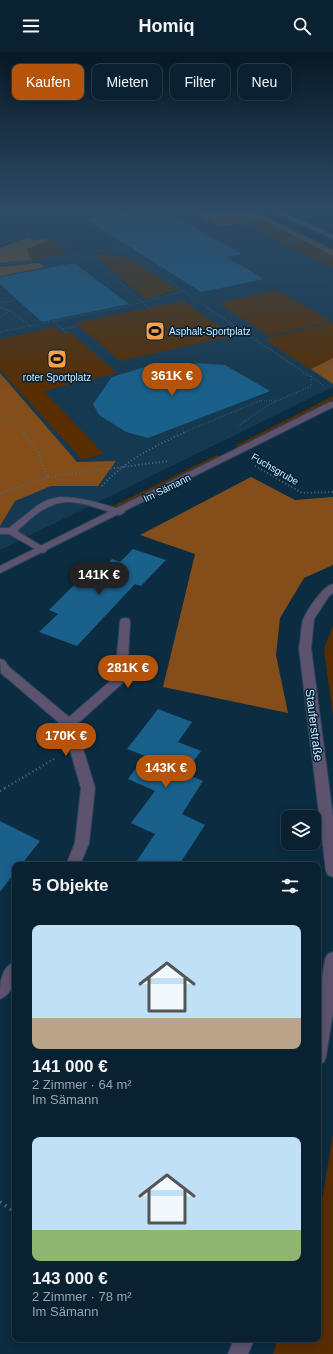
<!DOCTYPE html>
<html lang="de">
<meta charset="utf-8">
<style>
:root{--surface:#092131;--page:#122939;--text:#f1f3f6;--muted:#99a3ab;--line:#293e4d;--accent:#b45309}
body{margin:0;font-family:Helvetica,sans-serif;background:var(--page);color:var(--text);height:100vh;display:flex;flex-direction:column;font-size:15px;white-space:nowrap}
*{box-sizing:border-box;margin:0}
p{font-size:13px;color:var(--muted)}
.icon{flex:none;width:22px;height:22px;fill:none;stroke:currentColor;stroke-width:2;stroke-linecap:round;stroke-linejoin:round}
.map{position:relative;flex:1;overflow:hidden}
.drawer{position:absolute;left:12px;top:810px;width:309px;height:480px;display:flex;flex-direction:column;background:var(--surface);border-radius:8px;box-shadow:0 2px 10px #0003,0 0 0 1px var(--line)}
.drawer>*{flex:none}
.hud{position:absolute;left:12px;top:12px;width:309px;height:36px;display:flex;gap:8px}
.buttons{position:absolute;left:281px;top:758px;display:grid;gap:8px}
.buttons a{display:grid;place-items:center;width:40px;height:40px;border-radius:8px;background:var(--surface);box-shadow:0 2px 10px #0003,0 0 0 1px var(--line);font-size:20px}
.price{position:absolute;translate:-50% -34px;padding:0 9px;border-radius:14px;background:var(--accent);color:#fff;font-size:13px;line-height:26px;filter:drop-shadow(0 1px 2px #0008)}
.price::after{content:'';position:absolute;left:50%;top:24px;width:12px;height:9px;margin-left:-6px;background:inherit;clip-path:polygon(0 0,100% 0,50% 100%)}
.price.on{background:#222;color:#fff}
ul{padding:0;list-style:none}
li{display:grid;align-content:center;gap:8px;height:212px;padding:0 20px}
li span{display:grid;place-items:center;height:124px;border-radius:8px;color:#555}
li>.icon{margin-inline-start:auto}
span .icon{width:72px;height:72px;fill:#fffc;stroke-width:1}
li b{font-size:17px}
h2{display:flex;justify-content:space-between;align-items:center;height:48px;padding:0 20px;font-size:17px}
.tag{padding:0 14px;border-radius:8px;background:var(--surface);box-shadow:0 2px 10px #0003,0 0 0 1px var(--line);font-size:14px;line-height:36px}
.tag.on{background:var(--accent);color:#fff}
header{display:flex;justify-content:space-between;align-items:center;height:52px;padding:0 20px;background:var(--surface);font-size:18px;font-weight:700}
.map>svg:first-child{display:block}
.built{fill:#153950}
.green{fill:#582d00}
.forest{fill:#834e19}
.building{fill:#19608b}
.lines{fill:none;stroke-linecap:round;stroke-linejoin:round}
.service-casing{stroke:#28475b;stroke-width:2}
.minor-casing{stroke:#28475b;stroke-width:2}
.path-far5{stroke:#4d6b7f;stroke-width:1;stroke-dasharray:0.5 1.5;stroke-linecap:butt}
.path-far4{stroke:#4d6b7f;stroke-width:1.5;stroke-dasharray:0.5 2;stroke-linecap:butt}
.path-far3{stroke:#4d6b7f;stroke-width:2;stroke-dasharray:1 2.5;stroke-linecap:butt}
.path-far2{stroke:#4d6b7f;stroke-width:2.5;stroke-dasharray:1 3;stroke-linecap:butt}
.path-far1{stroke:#4d6b7f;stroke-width:3;stroke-dasharray:1 3.5;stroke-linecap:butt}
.path{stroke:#4d6b7f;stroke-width:4;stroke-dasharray:1.5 4.5;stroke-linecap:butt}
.service{fill:#5d536e;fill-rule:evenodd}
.minor{fill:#5d536e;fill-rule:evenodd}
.labels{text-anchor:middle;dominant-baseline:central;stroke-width:3;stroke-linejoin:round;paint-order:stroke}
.far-poi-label{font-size:10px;fill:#d4ecfe;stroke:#022236;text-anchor:start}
.far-street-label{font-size:10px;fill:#d4ecfe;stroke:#022236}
.street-label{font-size:12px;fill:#d4ecfe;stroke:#022236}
</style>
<header><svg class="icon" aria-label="menu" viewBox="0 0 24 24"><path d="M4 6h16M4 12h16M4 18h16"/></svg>Homiq<svg class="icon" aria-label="search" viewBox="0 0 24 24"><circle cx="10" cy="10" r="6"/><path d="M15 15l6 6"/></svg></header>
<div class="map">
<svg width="333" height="1302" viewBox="0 0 333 1302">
<rect width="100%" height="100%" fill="#0c2c41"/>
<path class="built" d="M0 158H255L333 196V335L0 498Z"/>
<path class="green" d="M261 168 333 204V217L244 171Z
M51 187 69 201 31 208 27 197Z
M107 201 132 207 178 238 145 247 94 203Z
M277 238 331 269 269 284 218 251Z
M183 249 233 284 120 309 75 271Z
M333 270V306L310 317 264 287Z
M55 275 62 281 70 280 117 321 44 339 104 402 82 408 0 318V287Z
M333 344V348L241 396 235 394Z
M217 403 223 406 118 457 111 455Z
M333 573V664L324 598Z
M333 1082V1302H273L278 1287H318V1173Z"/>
<path class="forest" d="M187 158H252L333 198V204L261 167 220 175Z
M28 185 34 188 51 187 27 197 31 208 0 211V196Z
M39 211 46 215 0 224V215Z
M333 306V332L311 317Z
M0 321 77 410 116 409 98 434H51L15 449 0 474Z
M251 425 295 448 333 445V513L304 526 280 566 276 603 288 661 163 635 195 502 140 483Z"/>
<path class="building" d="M133 158H164L242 202 226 205 264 227 201 240 84 166Z
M74 211 129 252 42 270 0 232V225Z
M197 311 225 313 270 339 148 386 126 380 99 363 93 352 112 325 148 314 162 322Z
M133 497 166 508 141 534 135 532 77 594 39 580 58 562 49 558 80 527 89 530 112 507 120 510Z
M158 657 192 670 178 690 201 699 185 721 203 729 182 762 205 773 179 813H134L155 782 131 771 155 739 128 727 145 704 127 697Z
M0 769 40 789 21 813H15V820L0 840Z"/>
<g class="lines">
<g class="service-casing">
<path id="service" d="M60 445C82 445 102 452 123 458L125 460 120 463C100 458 74 444 53 453 39 458 28 469 17 479L45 496 47 498 45 500 42 501 9 482H0V476H9L38 453 47 448Z"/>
</g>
<g class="minor-casing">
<path id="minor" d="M271 158H277L333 183V187Z
M330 350H333V355L0 521V514Z
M333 532V541L329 544 314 567 311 596 333 765V825L328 823 326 819 299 596C301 587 301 576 303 568 307 558 323 534 333 532Z
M125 566 129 567 130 570 127 627 76 673 95 736 89 791 80 813H66L75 791 81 736 63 674 1 621 0 607 4 608 9 615 69 665 115 625 120 570 121 567Z
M333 900V960L326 1004 324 1010 318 1012V952L325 907 328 902Z
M15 910C15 924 16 940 0 947 0 932 0 916 15 910Z
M234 1287H254L248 1302H228Z"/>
</g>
<path class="path-far5" d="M39 158 51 168
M176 158 196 169 204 170 217 178
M45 170 53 176
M0 174 35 179
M51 183 77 203 248 173
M3 191 26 183
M0 192 3 191 6 182C41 166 79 163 117 158
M120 196 210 257
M0 213 77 203 95 208 149 256
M0 251 17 248
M0 255 5 257
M115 257 185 239"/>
<path class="path-far4" d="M2 256 9 258 30 274 120 256
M208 256 323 333
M0 265 9 259
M54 270 66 281
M63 277 78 274
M0 280 30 274
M0 359 18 373 24 381
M238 374 270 352 311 334V324
M183 381 259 349 275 348"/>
<path class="path-far3" d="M255 414 302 441 333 440
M48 425 168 409
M102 434C124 409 155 394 185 380
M0 442 48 425 37 398 23 380"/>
<path class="path-far2" d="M5 736 54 707"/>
<path class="path-far1" d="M0 739 7 735"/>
<path class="path" d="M0 1150 12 1158 15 1153"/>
<use href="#service" class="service"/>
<use href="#minor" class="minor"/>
</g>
<linearGradient id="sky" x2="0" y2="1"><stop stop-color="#071824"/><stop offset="0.46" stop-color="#2e4b65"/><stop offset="1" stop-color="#2e4b65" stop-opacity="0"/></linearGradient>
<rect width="333" height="340" fill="url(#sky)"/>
<defs>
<g id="stadium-square" transform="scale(1)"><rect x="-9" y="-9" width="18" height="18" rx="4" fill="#f9a04c" stroke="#022236"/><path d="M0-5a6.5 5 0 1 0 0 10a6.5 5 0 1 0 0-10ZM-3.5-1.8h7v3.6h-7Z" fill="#111"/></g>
</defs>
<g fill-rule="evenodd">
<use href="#stadium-square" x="155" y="279"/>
<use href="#stadium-square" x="57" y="307"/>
</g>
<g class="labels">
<g class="far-poi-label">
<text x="169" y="279">Asphalt-Sportplatz</text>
<text x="57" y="325" text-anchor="middle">roter Sportplatz</text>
</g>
<g class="far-street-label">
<text transform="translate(275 417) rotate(30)">Fuchsgrube</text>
<text transform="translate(167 436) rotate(-26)">Im Sämann</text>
</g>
<g class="street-label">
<text transform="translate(314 673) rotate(83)">Stauferstraße</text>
</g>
</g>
</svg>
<div class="buttons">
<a><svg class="icon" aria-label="layers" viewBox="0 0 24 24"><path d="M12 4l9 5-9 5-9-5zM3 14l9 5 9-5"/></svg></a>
</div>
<b class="price" style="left:172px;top:345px">361K €</b>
<b class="price on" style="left:99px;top:544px">141K €</b>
<b class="price" style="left:128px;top:637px">281K €</b>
<b class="price" style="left:66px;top:705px">170K €</b>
<b class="price" style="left:166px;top:737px">143K €</b>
<div class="hud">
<a class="tag on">Kaufen</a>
<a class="tag">Mieten</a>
<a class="tag">Filter</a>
<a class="tag">Neu</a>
</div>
<section class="drawer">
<h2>5 Objekte<svg class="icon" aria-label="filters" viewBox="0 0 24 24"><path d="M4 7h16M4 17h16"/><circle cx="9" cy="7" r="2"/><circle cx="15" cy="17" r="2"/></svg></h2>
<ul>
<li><span style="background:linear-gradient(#bfe0f5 75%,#b9a48a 0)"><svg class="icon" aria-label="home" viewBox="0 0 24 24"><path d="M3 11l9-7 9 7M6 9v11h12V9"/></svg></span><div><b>141 000 €</b><p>2 Zimmer · 64 m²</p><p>Im Sämann</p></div></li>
<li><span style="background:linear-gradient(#bfe0f5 75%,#8fb573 0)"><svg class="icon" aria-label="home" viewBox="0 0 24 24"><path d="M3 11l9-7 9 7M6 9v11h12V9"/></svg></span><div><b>143 000 €</b><p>2 Zimmer · 78 m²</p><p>Im Sämann</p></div></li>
</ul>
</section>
</div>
